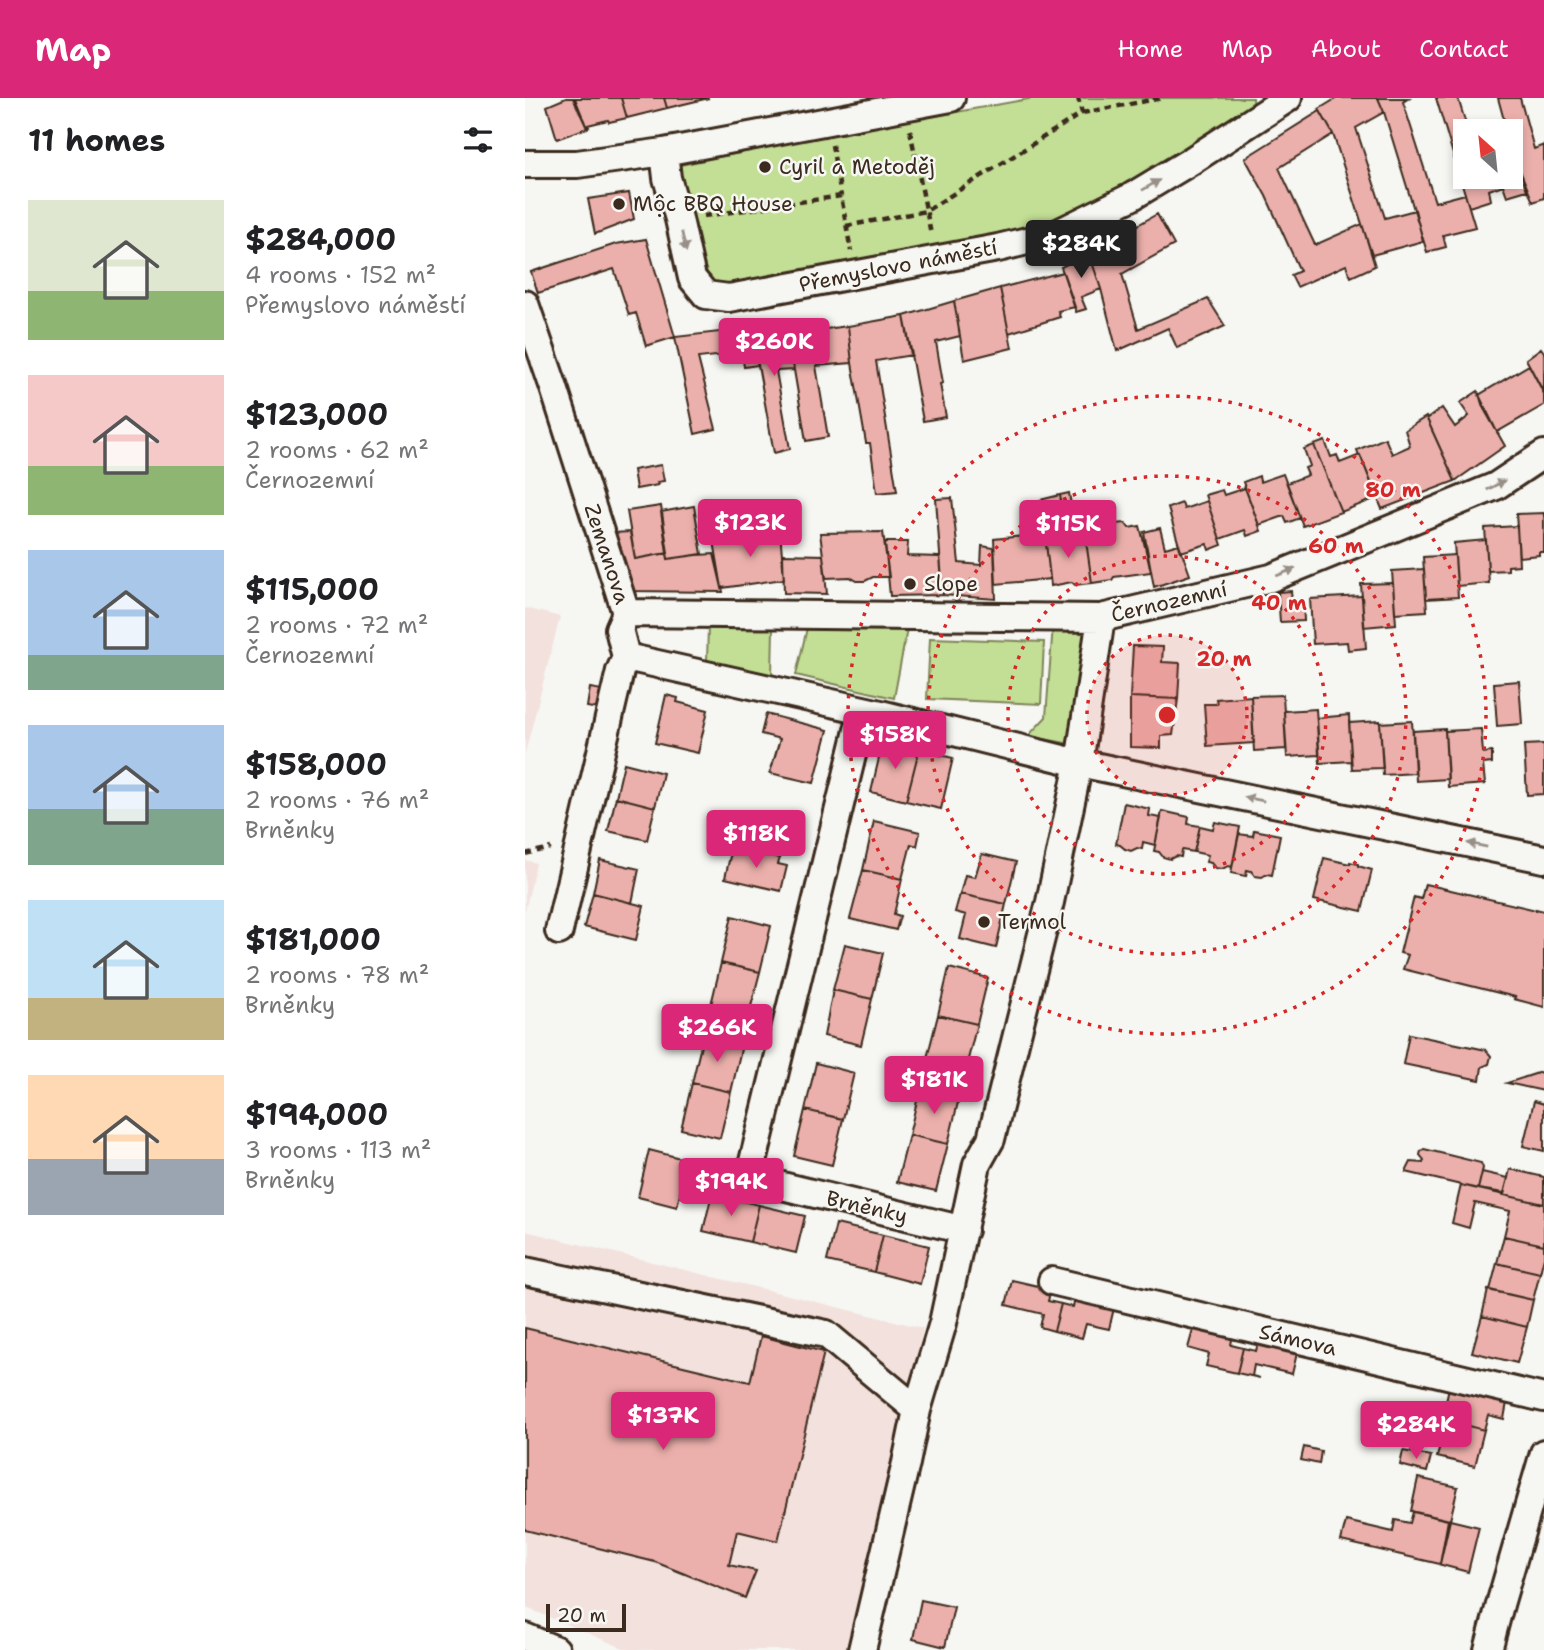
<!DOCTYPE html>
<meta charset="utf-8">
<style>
:root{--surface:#fff;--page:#f6f6f6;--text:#202124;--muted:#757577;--accent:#db2777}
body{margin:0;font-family:"Shantell Sans",sans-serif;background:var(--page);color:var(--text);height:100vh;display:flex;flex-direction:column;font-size:26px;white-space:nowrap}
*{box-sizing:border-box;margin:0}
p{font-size:23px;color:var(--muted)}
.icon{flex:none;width:38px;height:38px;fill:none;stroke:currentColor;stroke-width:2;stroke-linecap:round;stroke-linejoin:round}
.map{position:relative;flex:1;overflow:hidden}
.side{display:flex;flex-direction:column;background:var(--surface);width:525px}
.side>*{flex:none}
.needle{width:46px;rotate:333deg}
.controls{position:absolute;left:928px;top:21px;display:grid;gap:14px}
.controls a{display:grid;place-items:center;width:70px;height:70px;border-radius:0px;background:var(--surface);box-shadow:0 4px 10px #0003;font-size:35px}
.scale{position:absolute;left:21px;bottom:18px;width:80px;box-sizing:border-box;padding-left:7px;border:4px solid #3b2a1e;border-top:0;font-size:19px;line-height:24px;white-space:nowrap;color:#3b2a1e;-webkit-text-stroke:5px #f6f6f2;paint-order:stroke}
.price{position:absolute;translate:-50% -60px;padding:0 16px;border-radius:7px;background:var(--accent);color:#fff;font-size:23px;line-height:46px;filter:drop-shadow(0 2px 4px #0008)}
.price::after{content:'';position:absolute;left:50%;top:42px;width:21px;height:16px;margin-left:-10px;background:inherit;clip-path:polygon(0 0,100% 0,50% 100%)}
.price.on{background:#222;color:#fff}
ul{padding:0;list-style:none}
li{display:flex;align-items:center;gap:21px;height:175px;padding:0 28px}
li span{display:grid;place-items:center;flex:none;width:196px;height:140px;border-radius:0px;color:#555}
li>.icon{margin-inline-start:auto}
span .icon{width:84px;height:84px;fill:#fffc;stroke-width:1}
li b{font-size:30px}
h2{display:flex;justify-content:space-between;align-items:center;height:84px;padding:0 28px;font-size:30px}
header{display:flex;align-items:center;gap:42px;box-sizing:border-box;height:98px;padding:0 35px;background:var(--accent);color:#fff}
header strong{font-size:33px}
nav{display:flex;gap:38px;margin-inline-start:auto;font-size:24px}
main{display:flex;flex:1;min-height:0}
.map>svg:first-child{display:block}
.built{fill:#f3e1dd}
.green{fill:#c3de95;stroke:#7f845a;stroke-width:2}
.building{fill:#ecb0ac;stroke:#3b2a1e;stroke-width:2}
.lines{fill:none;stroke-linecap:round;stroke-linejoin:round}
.minor-casing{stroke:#3b2a1e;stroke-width:32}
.path{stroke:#3b2a1e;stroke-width:4.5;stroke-dasharray:7 5;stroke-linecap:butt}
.minor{stroke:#f6f6f2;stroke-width:26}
.oneway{fill:#989088}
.ring{fill:none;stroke:#d62828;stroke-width:3.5;stroke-dasharray:3.5 7}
.poi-dot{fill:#3b2a1e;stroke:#f6f6f2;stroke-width:2.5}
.labels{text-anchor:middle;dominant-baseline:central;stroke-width:5;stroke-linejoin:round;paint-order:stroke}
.poi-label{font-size:21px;fill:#3b2a1e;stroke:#f6f6f2;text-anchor:start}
.street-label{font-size:21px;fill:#3b2a1e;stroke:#f6f6f2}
.centre{fill:#d62828;stroke:#f6f6f2;stroke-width:3.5}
.ring-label{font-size:21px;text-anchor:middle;font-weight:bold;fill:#d62828;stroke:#f6f6f2;stroke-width:5;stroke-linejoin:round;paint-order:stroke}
</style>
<header>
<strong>Map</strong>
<nav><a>Home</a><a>Map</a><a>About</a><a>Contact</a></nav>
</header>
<main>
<section class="side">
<h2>11 homes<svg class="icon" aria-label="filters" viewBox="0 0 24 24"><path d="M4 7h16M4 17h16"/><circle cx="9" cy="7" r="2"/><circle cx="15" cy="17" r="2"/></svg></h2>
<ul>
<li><span style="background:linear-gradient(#dfe7d0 65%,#8fb573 0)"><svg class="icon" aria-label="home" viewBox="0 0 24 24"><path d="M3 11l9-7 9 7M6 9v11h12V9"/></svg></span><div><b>$284,000</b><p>4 rooms · 152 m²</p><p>Přemyslovo náměstí</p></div></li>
<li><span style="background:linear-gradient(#f6c9c9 65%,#8fb573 0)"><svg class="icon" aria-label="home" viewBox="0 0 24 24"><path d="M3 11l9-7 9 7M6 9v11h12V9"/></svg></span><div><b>$123,000</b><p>2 rooms · 62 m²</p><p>Černozemní</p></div></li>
<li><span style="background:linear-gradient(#a9c7e8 75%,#7fa58c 0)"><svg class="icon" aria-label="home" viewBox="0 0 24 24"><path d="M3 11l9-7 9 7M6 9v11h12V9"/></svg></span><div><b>$115,000</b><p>2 rooms · 72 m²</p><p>Černozemní</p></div></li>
<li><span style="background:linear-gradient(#a9c7e8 60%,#7fa58c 0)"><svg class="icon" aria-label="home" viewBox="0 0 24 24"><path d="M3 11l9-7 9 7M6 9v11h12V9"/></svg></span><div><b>$158,000</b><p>2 rooms · 76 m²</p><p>Brněnky</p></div></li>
<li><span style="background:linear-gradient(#bfe0f5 70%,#c2b280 0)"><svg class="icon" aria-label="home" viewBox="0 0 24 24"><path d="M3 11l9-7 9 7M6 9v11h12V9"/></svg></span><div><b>$181,000</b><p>2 rooms · 78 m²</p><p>Brněnky</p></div></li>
<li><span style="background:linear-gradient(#ffd9b3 60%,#9aa5b1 0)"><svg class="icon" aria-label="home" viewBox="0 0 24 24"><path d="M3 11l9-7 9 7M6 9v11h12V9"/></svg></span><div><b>$194,000</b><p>3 rooms · 113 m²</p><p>Brněnky</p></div></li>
</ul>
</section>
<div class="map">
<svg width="1019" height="1552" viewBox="0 0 1019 1552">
<rect width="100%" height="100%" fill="#f6f6f2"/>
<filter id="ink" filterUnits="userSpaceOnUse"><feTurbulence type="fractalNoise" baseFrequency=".0143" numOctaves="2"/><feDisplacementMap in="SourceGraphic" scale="14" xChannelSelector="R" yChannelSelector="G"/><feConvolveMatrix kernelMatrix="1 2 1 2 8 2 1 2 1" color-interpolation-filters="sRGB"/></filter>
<g filter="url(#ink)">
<path class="built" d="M0 510 35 519 0 655Z
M0 762 11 765 0 813Z
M0 1133 398 1230 326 1552H103L0 1509Z"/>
<path class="green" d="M509 0H728L729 19 532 133 186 188 150 68 282 41Z
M528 527 563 530 557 648 503 638 521 619Z
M183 529 248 531 247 577 182 563Z
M282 530 382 531 369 600 271 577Z
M405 540 519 544 516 606 402 601Z"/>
<path class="building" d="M41 0H48L62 30 32 41 22 8Z
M50 0H96L102 20 84 24 83 22 63 27 64 29 62 30Z
M96 0H139L142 10 102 20Z
M139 0H184L142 10Z
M812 0H853L859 14 831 30 860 120 890 112 898 143 847 157 808 36 794 11Z
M853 0H884L878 4 910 104 940 96 950 129 918 137 921 149 902 154 859 14Z
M911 0H933L943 33H940V79H985V63L990 61 1002 92 982 98 978 87 964 92 966 102 944 109Z
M973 0H995L1009 51 1019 47V100L1008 104 990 61 985 44V33H982Z
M795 13 808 36 754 70 790 147 837 126 850 168 826 179 821 167 772 189 766 177 775 173 741 98 720 60Z
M104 95 109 121 70 136 63 101Z
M632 116 649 147 597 176 613 231 683 201 700 228 652 250 643 230 592 253 576 191 564 155Z
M121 141 150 239 121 248 111 215 104 217 89 171 13 195 6 174 91 146Z
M564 155 576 191 556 199 561 211 551 214 536 169Z
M538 174 550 209 533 213 535 219 484 235 475 190Z
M475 190 487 250 439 262 429 203Z
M429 203 435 238 411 244 418 285 415 286 421 319 398 323 379 218Z
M379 218 387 257 351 263 372 393 352 395 345 345H341L327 265 323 228Z
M263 228 269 272 251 273 265 351 249 355 233 267 229 230Z
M323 228 327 265 291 268 303 339 281 343 269 272 264 236Z
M229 230 233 267 219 269 217 255 173 260 191 331 170 336 150 239Z
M1016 250 1019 254V295L1001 261Z
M1004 267 1019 296V307L972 334 954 297Z
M953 293 958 309 980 348 930 383 902 321 917 310 930 329 944 318 935 305Z
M901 319 930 383 857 411 835 357H834L832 352 860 340 867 356 885 348 880 332Z
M800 343 806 359 812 357 815 365 835 357 852 400 816 414 789 347Z
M789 347 816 414 778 428 762 385 783 377 780 370 785 368 779 351Z
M136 367 139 383 132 384 133 387 111 391 108 372Z
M758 376 775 420 762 425 759 418 734 427 718 384 734 378 735 384Z
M720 390 736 433 722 438 720 432 695 441 680 397 697 392 699 397Z
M544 395 546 407 537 409 535 397Z
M535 397 538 415 518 419 515 402Z
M427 400 434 465 456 467 457 448 469 450 471 501 418 497 411 401Z
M682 403 697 447 684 452 682 446 656 454 643 410 657 405 659 411Z
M136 408 143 455 110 461 102 413Z
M169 408 177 456 143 461 136 414Z
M1019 415V454H1014V457L994 459 991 416Z
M600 425 604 430 615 428 626 474 589 479 587 482 567 485 560 436 588 432 591 426Z
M992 428 994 467 983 468V472L963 473 960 430Z
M635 430 640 450 654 446 665 477 629 489 619 434Z
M255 433 259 481 197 490 189 443Z
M105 434 110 461 136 456H142L143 461 172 457 189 456 198 494 104 493 88 435Z
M358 434 364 479H348L340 483H332L325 479 301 480 295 435Z
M520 436 525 481 471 486 469 441Z
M531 436 534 440 560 436 567 485 550 487 547 484 526 488 520 437Z
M961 442 964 485 932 488 929 445Z
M360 444H383L382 458 415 459 418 497 365 498Z
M258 456 298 457 302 496 259 495Z
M930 457 933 499 901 501 898 459Z
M899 471 902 513 870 515 867 473Z
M868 485 871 526 839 529 836 486Z
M766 493 767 502H778L779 523 755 524 753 494Z
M837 498 841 550 823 552 822 544 788 546 785 501Z
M608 548 638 549 637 564 655 565 653 601 605 599Z
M994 583 997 626 972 628 969 585Z
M65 590 77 592 73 611 62 609Z
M141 597 153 600 152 604 183 612 173 655 130 645Z
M758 597 761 651 729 653 726 598Z
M726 598 729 645 682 648 679 606H692L691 601Z
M605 599 653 601 648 637 636 638V650L605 649Z
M791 611 794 657 762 659 759 613Z
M241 616 303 632 289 685 245 675 255 641 236 636Z
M824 617 826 663 795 665 792 620Z
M855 623 858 670 827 671 824 625Z
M887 623 890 675 858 677 855 625Z
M920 631 923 681 891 683 888 633Z
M956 631 958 655 967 654V665L958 666 960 686 923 689 920 633Z
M358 643 394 652 381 703 346 694Z
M1019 646V696L1002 697 999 647Z
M394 652 428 660 416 711 381 703Z
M99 665 138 675 130 709 91 699Z
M91 699 130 709 122 742 83 733Z
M599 705 625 711 624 718 636 720 630 747 618 744 617 751 612 750 606 753 600 751 595 747 591 746Z
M637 713 664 719 663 726 675 728 669 754 657 752 656 759 651 758 645 761 638 759 634 754 629 753Z
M349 723 395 734 392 748 386 746 377 781 338 772Z
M690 724 715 729 707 769 703 768 697 771 690 770 686 765 681 764 683 757 669 754 675 728 688 731Z
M729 732 755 737 747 777 742 776 737 779 730 778 726 773 722 772 721 778 706 775 714 736 728 738Z
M219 751 255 760 253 766 262 768 256 793 200 780 206 754 217 756Z
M457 756 491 764 481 806 435 796 440 777 450 779Z
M799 760 825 766V764L833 766V768L847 772 837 813 789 802Z
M75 762 114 771 107 805 68 795Z
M338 772 377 781 369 816 375 818 371 832 325 821Z
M900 786 1011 812V811L1019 813V909L989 901 990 899 878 871 883 857 875 855 889 799 896 801Z
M68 795 119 808 111 842 59 829Z
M435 796 481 806 471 850 435 841 441 817 430 814Z
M207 818 246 828 235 874 196 865Z
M320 846 358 855 347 901 308 892Z
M196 865 235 874 223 920 185 911Z
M424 870 463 880 452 926 413 917Z
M308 892 347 901 336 947 299 938Z
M413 917 452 926 440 973 401 964Z
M884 936 961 952 966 958 964 966 957 969 955 982 878 966Z
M178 939 217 947 206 994 167 985Z
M291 965 329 975 318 1021 280 1012Z
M1019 973V993L982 985Z
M167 985 206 994 195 1040 156 1031Z
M395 990 434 1000 423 1046 384 1037Z
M1009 1003 1019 1006V1053L998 1048Z
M280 1012 318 1021 307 1067 269 1058Z
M384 1037 423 1046 411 1093 372 1084Z
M899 1051 956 1065 958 1070 953 1091 881 1074 886 1064 898 1065 899 1062 895 1057 896 1053Z
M124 1052 163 1062 152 1109 113 1099Z
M985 1071 1019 1079V1106L979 1097Z
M957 1074 983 1080 979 1095 953 1091Z
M936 1087 1019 1106V1147L979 1138 985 1113 950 1105 944 1130 927 1125Z
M187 1096 234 1107 225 1144 178 1133Z
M234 1107 280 1118 271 1155 225 1144Z
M311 1126 358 1137 349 1174 302 1163Z
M358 1137 404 1148 395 1186 349 1174Z
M979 1138 1019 1147V1159L1015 1175 972 1165Z
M972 1165 1015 1175 1008 1202 965 1192Z
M487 1182 526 1191 523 1203 536 1206 529 1233 515 1229 518 1216 481 1207Z
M963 1192 1008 1202 1002 1229 957 1218Z
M551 1197 590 1206 584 1231 561 1226 557 1240 529 1233 536 1206 548 1209Z
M957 1218 1002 1229 992 1265 947 1254Z
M670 1225 708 1236 706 1247 718 1250 712 1275 681 1268 684 1256 663 1250Z
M0 1230 225 1284 236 1238 299 1254 253 1443 212 1433 204 1467 231 1473 220 1500 130 1464 0 1432Z
M734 1241 773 1251 767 1276 729 1267 727 1278 735 1280 712 1275 718 1250 731 1253Z
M925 1285 983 1299 979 1321 963 1317 959 1332 917 1321Z
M921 1322 959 1332 950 1368 912 1359Z
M779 1349 796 1353 794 1366 776 1362Z
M878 1353 906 1358 902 1374 875 1367Z
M893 1380 933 1389 925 1422 886 1413Z
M888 1414 923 1422 915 1466 816 1443 821 1423 868 1434 870 1422 885 1425Z
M925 1422 954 1429 943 1474 913 1466H915Z
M396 1502 429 1509 420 1549 388 1541Z"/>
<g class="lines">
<g class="minor-casing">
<path id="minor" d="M139 54 142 80 154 121 167 180 181 197 204 200 473 150 531 136 606 99 666 63 763 0
M0 66H52L139 54 426 0
M0 206 29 290 101 515 94 531 101 559 95 573 34 833
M101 515 576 520 746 480 971 388 1019 356
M101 559 356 616 554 665 1019 761
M338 612 224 1080 439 1132
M0 1173 301 1236 392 1312
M527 1183 1019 1300
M0 1539 31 1552
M337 1552 381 1365 392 1312 418 1225 452 1066 466 1041 525 804 554 665 576 520
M963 1552 976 1503 1019 1355"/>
</g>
<path class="path" d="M557 15 637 0
M385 32 406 136
M307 47 316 98
M179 118 316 98 326 153
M321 128 401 113 557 15 553 0
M0 756 26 750"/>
<use href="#minor" class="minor"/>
</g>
<defs><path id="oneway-solid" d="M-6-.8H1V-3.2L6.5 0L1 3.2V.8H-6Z" transform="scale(1.75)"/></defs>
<g class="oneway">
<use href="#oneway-solid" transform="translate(626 87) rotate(-31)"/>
<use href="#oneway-solid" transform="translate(159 144) rotate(77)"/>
<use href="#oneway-solid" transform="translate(971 387) rotate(-28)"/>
<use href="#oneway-solid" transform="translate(761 474) rotate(-22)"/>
<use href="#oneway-solid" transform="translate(729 701) rotate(-168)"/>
<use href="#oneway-solid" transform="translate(952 747) rotate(-168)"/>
</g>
</g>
<circle cx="642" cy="617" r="80" fill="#d62828" fill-opacity=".12"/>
<g class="ring">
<circle cx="642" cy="617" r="80"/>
<circle cx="642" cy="617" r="159"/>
<circle cx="642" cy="617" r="239"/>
<circle cx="642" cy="617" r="319"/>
</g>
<g class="poi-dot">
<circle cx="240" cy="69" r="7"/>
<circle cx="94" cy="106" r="7"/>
<circle cx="385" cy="486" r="7"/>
<circle cx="459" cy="824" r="7"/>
</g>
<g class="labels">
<g class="poi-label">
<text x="254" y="69">Cyril a Metoděj</text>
<text x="108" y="106">Mộc BBQ House</text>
<text x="399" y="486">Slope</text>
<text x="473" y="824">Termol</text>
</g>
<g class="street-label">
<text transform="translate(373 168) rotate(-11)">Přemyslovo náměstí</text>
<text transform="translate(82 456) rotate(72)">Zemanova</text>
<text transform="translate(644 504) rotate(-13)">Černozemní</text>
<text transform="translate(342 1109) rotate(13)">Brněnky</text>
<text transform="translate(773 1242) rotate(13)">Sámova</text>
</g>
</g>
<circle cx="642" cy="617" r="10" class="centre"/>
<g class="ring-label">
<text x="868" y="399">80 m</text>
<text x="811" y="455">60 m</text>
<text x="754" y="512">40 m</text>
<text x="699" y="568">20 m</text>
</g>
</svg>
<div class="controls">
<a><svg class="needle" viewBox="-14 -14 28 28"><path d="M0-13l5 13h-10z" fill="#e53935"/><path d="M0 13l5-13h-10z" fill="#757577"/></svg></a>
</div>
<div class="scale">20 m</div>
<b class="price on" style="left:556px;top:182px">$284K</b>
<b class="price" style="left:249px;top:280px">$260K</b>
<b class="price" style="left:225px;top:461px">$123K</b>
<b class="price" style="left:543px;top:462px">$115K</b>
<b class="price" style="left:370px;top:673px">$158K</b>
<b class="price" style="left:231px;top:772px">$118K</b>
<b class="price" style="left:192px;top:966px">$266K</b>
<b class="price" style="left:409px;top:1018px">$181K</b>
<b class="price" style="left:206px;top:1120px">$194K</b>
<b class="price" style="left:138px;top:1354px">$137K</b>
<b class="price" style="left:891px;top:1363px">$284K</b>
</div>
</main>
